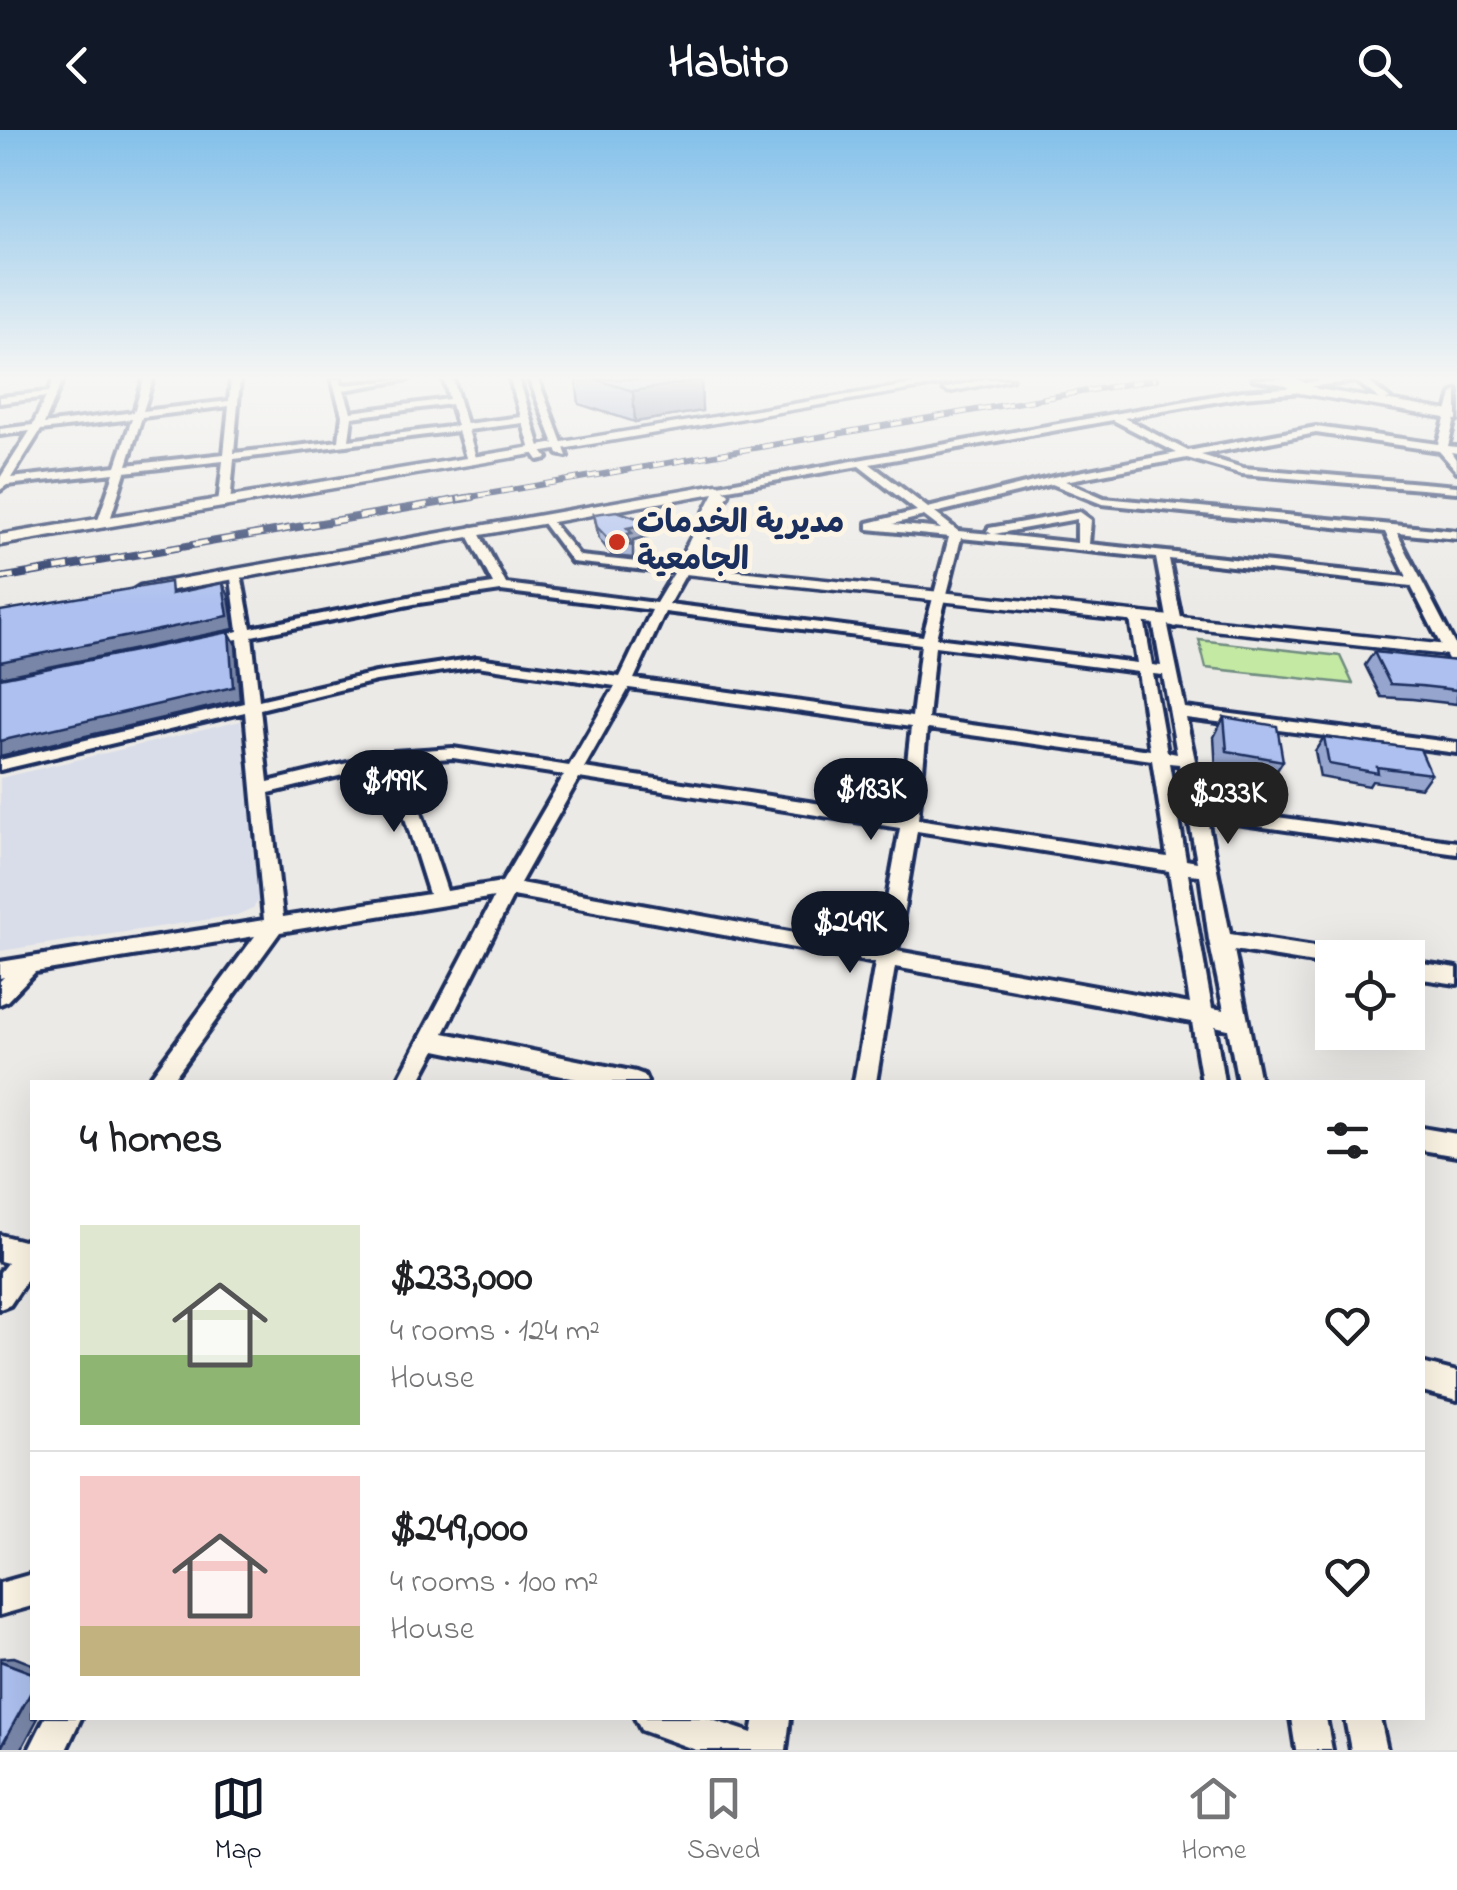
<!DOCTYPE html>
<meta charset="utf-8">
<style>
:root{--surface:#fff;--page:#f6f6f6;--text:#202124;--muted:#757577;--line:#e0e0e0;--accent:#111827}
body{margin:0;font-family:"Indie Flower","Playpen Sans Arabic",sans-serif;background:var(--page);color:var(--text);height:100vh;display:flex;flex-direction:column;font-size:38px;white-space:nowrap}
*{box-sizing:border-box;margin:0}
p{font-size:32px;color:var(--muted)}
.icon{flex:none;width:55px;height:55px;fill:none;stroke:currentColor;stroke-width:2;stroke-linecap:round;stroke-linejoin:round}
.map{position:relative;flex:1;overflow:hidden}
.side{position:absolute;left:30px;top:950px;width:1395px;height:640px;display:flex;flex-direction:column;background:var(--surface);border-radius:0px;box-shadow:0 10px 40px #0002}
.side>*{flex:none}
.buttons{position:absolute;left:1315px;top:810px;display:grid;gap:20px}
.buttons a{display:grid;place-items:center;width:110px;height:110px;border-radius:0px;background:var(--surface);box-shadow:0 10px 40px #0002;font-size:50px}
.price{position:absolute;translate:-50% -85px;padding:0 22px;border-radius:35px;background:var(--accent);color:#fff;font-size:32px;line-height:65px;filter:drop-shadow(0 2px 5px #0008)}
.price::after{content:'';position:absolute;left:50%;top:60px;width:30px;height:22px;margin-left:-15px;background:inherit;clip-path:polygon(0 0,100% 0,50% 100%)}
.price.active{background:#222;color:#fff}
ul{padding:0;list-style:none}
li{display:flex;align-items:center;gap:30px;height:250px;padding:0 50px}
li+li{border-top:2px solid var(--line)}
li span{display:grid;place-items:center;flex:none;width:280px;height:200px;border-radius:0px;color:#555}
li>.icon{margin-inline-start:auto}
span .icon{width:120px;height:120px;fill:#fffc;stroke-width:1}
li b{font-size:42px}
h2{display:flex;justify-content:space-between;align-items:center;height:120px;padding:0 50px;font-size:42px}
header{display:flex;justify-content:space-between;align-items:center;height:130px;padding:0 50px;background:var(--accent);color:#fff;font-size:45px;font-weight:800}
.tab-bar{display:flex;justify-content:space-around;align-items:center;height:140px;border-top:2px solid var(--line);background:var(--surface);font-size:28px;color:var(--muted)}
.tab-bar a{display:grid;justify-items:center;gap:5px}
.tab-bar .active{color:var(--accent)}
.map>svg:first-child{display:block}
.built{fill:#d9dde9}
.green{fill:#c4e9a3;stroke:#708c80;stroke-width:2.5}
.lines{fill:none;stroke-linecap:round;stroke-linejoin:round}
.minor-casing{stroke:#1b2f5e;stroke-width:8}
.tertiary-casing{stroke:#1b2f5e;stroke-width:7}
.minor{fill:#fcf5e5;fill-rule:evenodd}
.tertiary{fill:#fcf5e5;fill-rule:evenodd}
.rail-far1-casing{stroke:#1b2f5e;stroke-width:6}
.rail-casing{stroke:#1b2f5e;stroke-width:8}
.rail-far1{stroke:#fcf5e5;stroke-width:4;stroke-dasharray:11;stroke-linecap:butt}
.rail{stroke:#fcf5e5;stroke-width:5;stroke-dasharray:14;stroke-linecap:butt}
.wall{fill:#95a5ce;stroke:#1b2f5e;stroke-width:2.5}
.shaded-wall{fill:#7986a7;stroke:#1b2f5e;stroke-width:2.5}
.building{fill:#adc0ef;stroke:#1b2f5e;stroke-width:2.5}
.poi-dot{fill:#c8321e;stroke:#fcf5e5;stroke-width:4}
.labels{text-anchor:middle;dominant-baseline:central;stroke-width:10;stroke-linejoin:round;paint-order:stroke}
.far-poi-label{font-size:32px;font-weight:bold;fill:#1b2f5e;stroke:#fcf5e5;text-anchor:start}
</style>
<header><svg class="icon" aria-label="back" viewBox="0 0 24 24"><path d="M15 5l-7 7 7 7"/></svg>Habito<svg class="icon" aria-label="search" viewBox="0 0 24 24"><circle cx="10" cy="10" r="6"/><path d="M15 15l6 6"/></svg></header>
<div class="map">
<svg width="1457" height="1620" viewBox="0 0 1457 1620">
<rect width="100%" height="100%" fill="#eceae7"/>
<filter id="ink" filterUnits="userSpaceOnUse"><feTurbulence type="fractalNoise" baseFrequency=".01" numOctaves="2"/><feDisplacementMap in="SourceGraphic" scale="20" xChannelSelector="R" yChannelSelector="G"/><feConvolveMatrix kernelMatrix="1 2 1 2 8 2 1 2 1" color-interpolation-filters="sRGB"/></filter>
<g filter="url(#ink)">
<path class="built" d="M241 591 260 769 253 778 237 785 0 821V648Z"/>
<path class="green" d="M1199 510 1340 526 1353 554 1206 538Z"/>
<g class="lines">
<g class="minor-casing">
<path id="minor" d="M54 249H63L44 294 134 282 144 249H153L143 281 229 271 231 249H240L234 323 339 311 342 285 332 249H341L342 255 409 249 344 260 351 282 449 269 444 249H453L466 294 521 287 510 249H519L541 320 547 328 538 330 531 320 523 293 468 300 477 331 472 334 467 331 458 301 234 329 230 374 224 377 218 374 223 331 125 342 109 393 103 397 97 393 114 343 7 355 0 360V348L30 301 0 305V299L33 295 46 267 0 273V267L49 262ZM451 274 457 296 349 310 352 287ZM229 276 224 324 127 335 142 287ZM132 289 116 336 11 348 41 300Z
M529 249H538L567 326 558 324Z
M1324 249H1365L1390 269 1382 271 1356 251 1306 257 1301 254Z
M1300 257 1303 262 1242 267 1124 288 1188 321 1316 297 1438 314 1452 264 1457 261V281L1448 316 1457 317V323L1451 322 1457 331V341L1439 321 1316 303 1201 325 1243 338 1457 356V362L1242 344 1187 328 1065 351 1104 368 1457 401V409L1397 403 1457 519V537L1450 533 1411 456 1169 429 1182 493 1175 497 1168 493 1156 428 961 408 936 508 1137 533 1130 489 1137 485 1144 489 1152 535 1161 536 1153 491 1160 487 1167 491 1185 578 1457 613V623L1186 588 1205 677 1457 712V724L1207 689 1230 804 1334 820 1344 828H1332V836L1234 820 1260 952H1238L1228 899 1215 896 1224 952H1202L1192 892 895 837 876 952H854L875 833 513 766 444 903 636 942 644 945 647 952H591L436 920 419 952H397L494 767 280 802 171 952H147L255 806 35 842 7 871 0 874V851L4 847 0 848V832L264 790 245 582 0 640V630L244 573 238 509 207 515 200 511 238 501 230 441 241 444 251 498 419 465 493 454 466 401 472 397 478 401 506 454 656 473 674 443 572 432 540 389 546 385 580 426 686 437 688 440 669 474 923 506 949 407 868 399V393L917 381 859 336 717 361 711 358 713 356 1242 261ZM1113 290 1177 323 1053 347 928 378 870 334ZM1052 354 1102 374 1385 402 1407 447 1089 414 1091 390 1080 382 989 398 987 401 992 404 958 401 935 383ZM924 386 941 399 893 394ZM1077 389V413L994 404ZM501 461 652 480 620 547 477 528 376 543 259 570 252 506 419 473ZM665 482 921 514 912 587 634 549ZM935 516 1138 542 1150 620 928 589ZM477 536 615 556 569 636 453 618 394 622 268 652 260 579 376 551ZM1153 544 1163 545 1177 624 1167 622ZM629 558 911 597 901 686 584 638ZM927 599 1152 630 1167 727 918 689ZM453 628 564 645 502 752 447 761 404 631ZM1169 633 1179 634 1197 732 1186 730ZM388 634 429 764 283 787 269 663ZM579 648 900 698 878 818 520 753ZM917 701 1169 741 1190 874 897 821ZM1188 744 1200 745 1209 810 1224 880 1212 878Z
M1408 831 1457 838V854L1408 847Z
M1422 998 1457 1004V1026L1422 1020Z
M0 1105 23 1111 32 1107V1142L10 1175 0 1179V1142L7 1133 0 1131Z
M1422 1233 1457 1242V1270L1422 1261Z
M32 1444V1476L0 1485V1453Z
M45 1588H81L66 1620H29Z
M635 1588H706L752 1603 755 1588H790L786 1620H696L641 1600Z
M1291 1588H1326L1332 1620H1296Z
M1345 1588H1380L1387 1620H1351Z"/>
</g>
<g class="tertiary-casing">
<path id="tertiary" d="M944 249H972L0 415V405Z
M985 249H1012L949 262 943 259Z
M1253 249H1297L1318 259 1457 282V290L1300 263 1281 254Z
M717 354 729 364 692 436 1457 516V526L676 443 674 440 714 363 140 466 132 461 140 456Z"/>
</g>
<use href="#minor" class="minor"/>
<use href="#tertiary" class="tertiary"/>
<g class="rail-far1-casing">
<path id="rail-far1" d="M458 369 1156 249"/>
</g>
<g class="rail-casing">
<path id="rail" d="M0 448 473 367"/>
</g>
<use href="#rail-far1" class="rail-far1"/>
<use href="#rail" class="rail"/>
</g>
<path class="wall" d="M576 249H700L701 250 702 281 635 292 579 274Z
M594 384 651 393 652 405 633 410V428L613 426 599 409Z
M1374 522 1457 531V574L1412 569 1381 567 1365 535Z
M1224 587 1283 631 1270 651 1216 641 1214 607Z
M1324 607 1431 644 1421 658 1372 651 1369 656 1320 647 1315 621Z"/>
<path class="shaded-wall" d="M701 250 702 281 635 292 633 261Z
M651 393 652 405 633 410V416L628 415 627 398Z
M223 453 229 466 234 499 0 547V532Z
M229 502 236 515 240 570 0 626V611Z
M14 1527 32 1534V1543L0 1531V1528Z
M32 1560V1588H38L21 1620H0Z"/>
<path class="building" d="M594 249H700L701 250 633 261Z
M617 381 651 393 627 398 632 403 627 404 632 415 612 413 597 397 594 384Z
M170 452 171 464 223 453 228 486 0 532V481Z
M229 502 233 557 0 611V548Z
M1374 522 1457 531V560L1421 556 1390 554Z
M1224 587 1277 596 1283 631 1227 621Z
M1324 607 1420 619 1431 644 1377 637 1378 643 1329 634Z
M0 1531 32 1543V1560L0 1618Z"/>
</g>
<linearGradient id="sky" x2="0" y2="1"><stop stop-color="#83c0ea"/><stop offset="0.52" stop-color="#f6f6f4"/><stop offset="1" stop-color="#f6f6f4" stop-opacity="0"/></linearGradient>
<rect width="1457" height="476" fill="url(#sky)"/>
<circle class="poi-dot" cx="617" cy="412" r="10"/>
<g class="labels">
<g class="far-poi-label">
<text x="637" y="394">مديرية الخدمات<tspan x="637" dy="37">الجامعية</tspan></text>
</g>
</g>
</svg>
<div class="buttons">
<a><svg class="icon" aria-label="locate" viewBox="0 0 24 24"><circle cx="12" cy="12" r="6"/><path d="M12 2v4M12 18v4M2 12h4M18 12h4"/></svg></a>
</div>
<b class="price" style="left:394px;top:705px">$199K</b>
<b class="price" style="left:871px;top:713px">$183K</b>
<b class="price active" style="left:1228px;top:717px">$233K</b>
<b class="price" style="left:850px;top:846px">$249K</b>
<section class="side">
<h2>4 homes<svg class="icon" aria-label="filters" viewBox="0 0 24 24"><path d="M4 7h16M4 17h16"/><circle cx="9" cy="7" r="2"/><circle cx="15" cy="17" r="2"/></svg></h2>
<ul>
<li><span style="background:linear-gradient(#dfe7d0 65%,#8fb573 0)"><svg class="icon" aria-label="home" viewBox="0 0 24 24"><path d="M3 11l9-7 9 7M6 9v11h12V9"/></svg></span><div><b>$233,000</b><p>4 rooms · 124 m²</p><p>House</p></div><svg class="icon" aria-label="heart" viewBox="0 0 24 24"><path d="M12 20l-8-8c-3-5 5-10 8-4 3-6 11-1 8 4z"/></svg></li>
<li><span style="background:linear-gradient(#f6c9c9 75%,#c2b280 0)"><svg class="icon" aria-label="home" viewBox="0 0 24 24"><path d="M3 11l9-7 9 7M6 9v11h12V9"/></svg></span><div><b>$249,000</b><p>4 rooms · 100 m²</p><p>House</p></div><svg class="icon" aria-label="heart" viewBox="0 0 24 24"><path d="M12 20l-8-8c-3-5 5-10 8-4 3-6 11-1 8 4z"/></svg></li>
</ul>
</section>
</div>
<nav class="tab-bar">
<a class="active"><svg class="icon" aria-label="map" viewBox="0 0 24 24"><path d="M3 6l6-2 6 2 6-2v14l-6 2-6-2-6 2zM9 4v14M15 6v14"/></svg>Map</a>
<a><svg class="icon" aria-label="saved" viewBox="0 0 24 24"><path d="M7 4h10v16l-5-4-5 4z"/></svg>Saved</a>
<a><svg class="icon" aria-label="home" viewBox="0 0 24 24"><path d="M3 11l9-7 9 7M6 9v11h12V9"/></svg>Home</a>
</nav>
